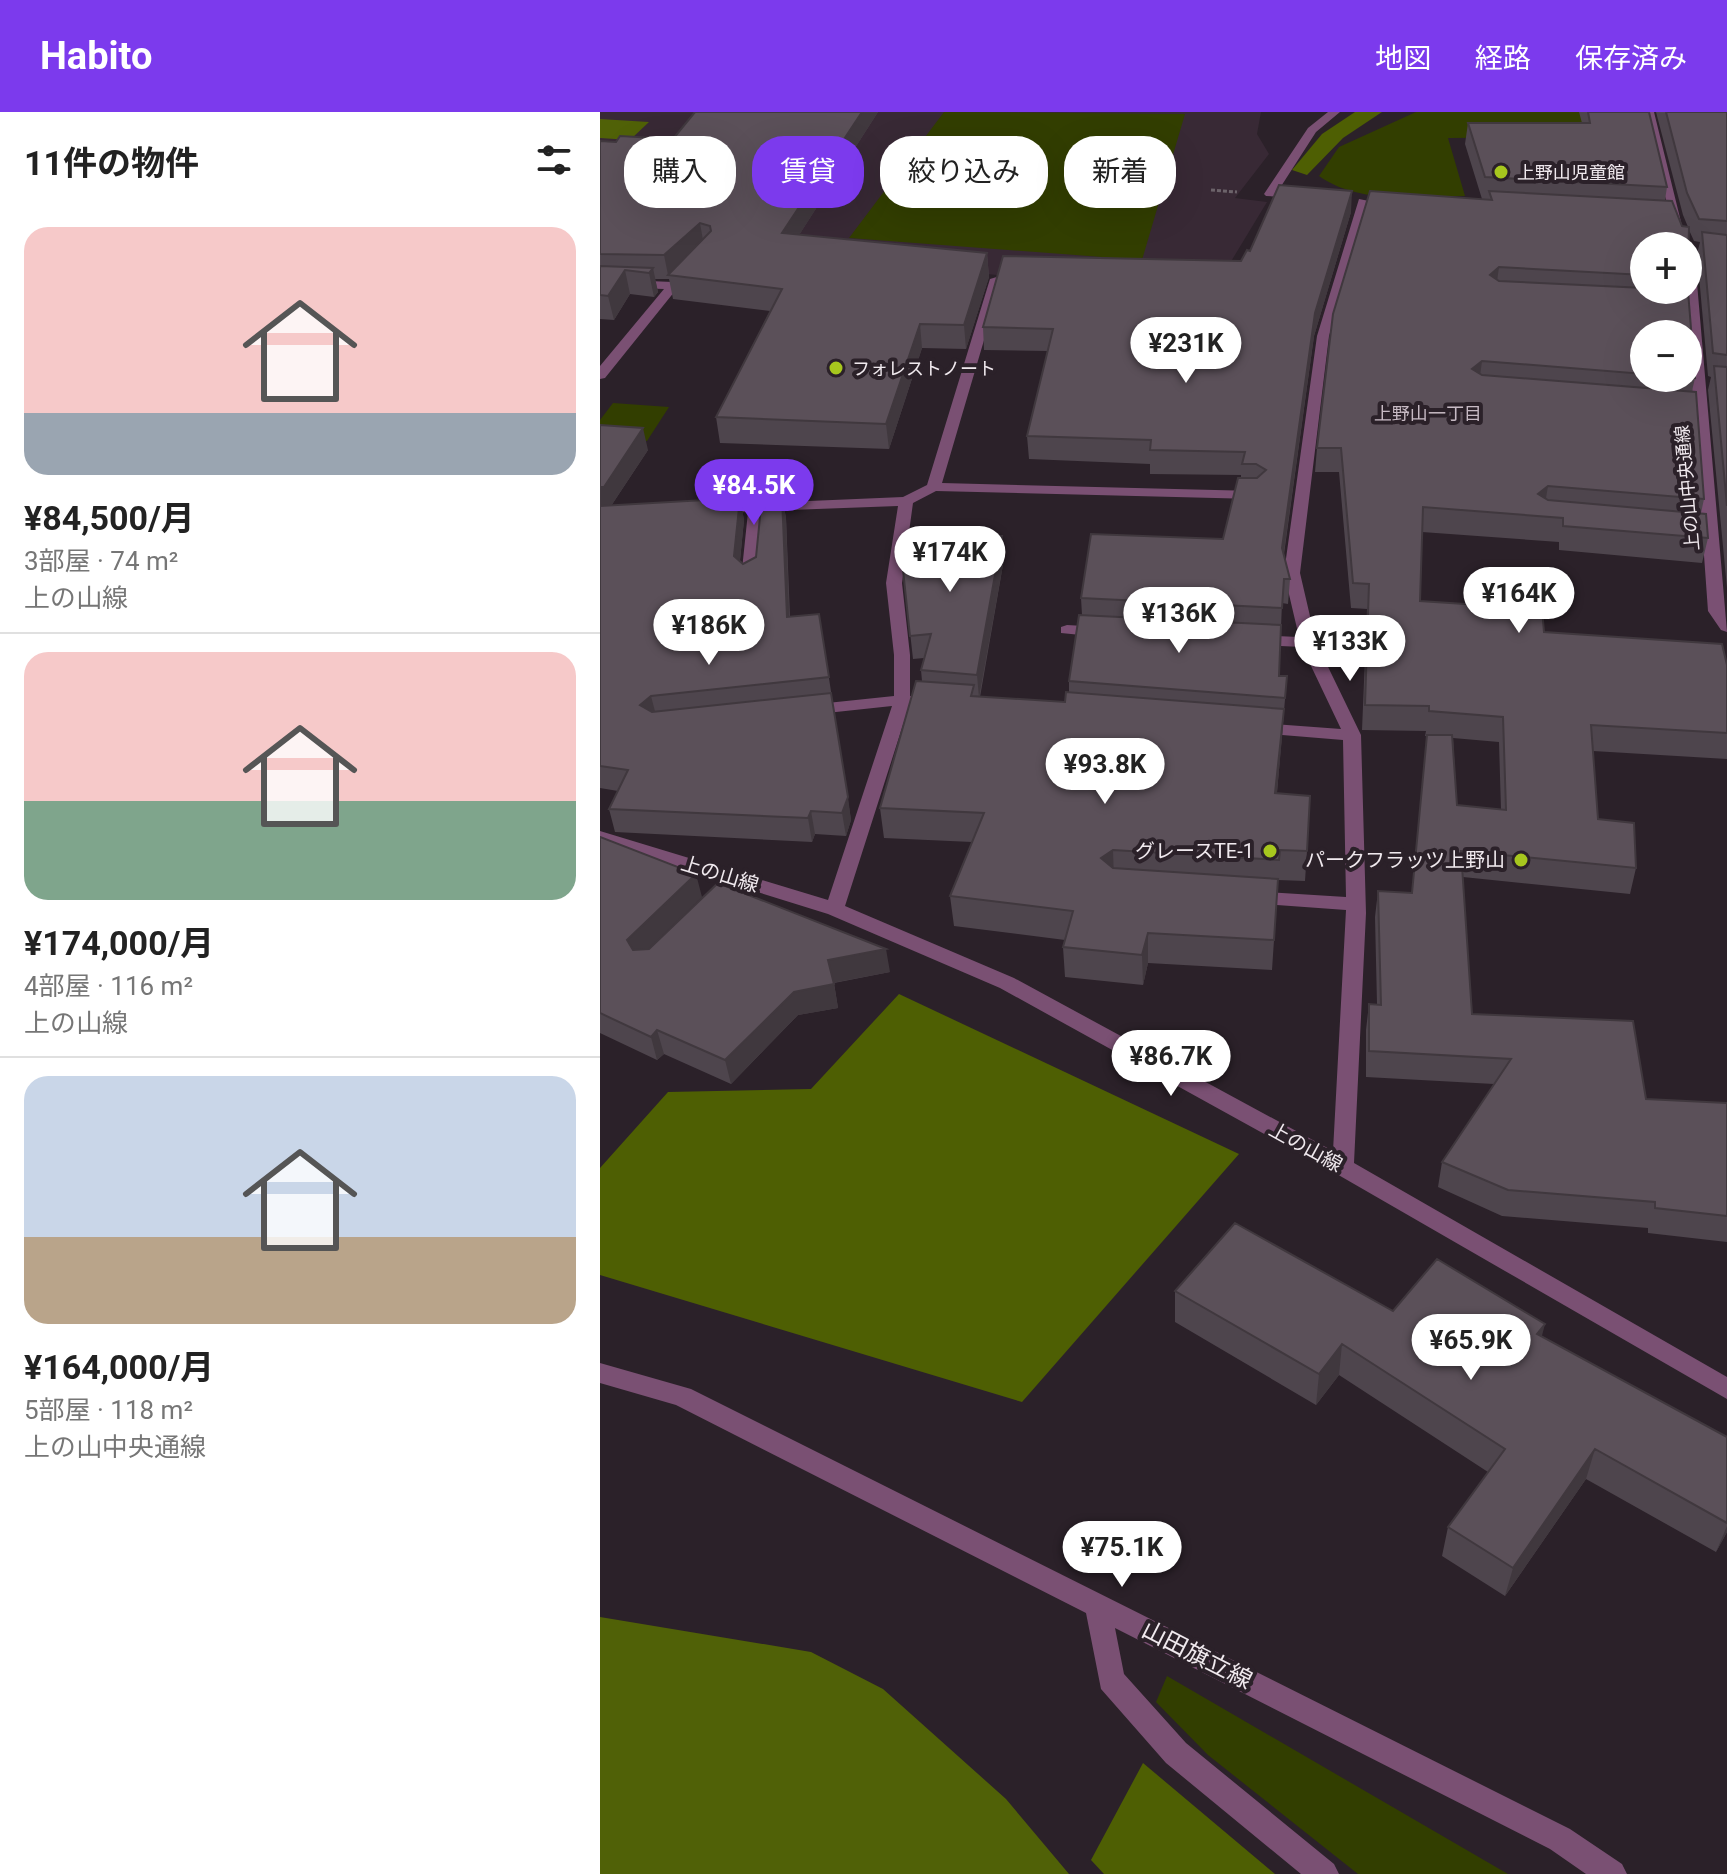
<!DOCTYPE html>
<html lang="ja">
<meta charset="utf-8">
<style>
:root{--surface:#fff;--page:#f6f6f6;--text:#222;--muted:#767676;--line:#e0e0e0;--accent:#7c3aed}
body{margin:0;font-family:Roboto,"Noto Sans JP",sans-serif;background:var(--page);color:var(--text);height:100vh;display:flex;flex-direction:column;font-size:30px;white-space:nowrap}
*{box-sizing:border-box;margin:0}
p{font-size:26px;color:var(--muted)}
.icon{flex:none;width:44px;height:44px;fill:none;stroke:currentColor;stroke-width:2;stroke-linecap:round;stroke-linejoin:round}
.map{position:relative;flex:1;overflow:hidden}
.details{display:flex;flex-direction:column;background:var(--surface);width:600px}
.details>*{flex:none}
.top-card{position:absolute;left:24px;top:24px;width:760px;height:72px;display:flex;gap:16px}
.controls{position:absolute;left:1030px;top:120px;display:grid;gap:16px}
.controls a{display:grid;place-items:center;width:72px;height:72px;border-radius:50%;background:var(--surface);box-shadow:0 8px 32px #0002;font-size:40px}
.price{position:absolute;translate:-50% -68px;padding:0 18px;border-radius:28px;background:#fff;color:#222;font-size:26px;line-height:52px;filter:drop-shadow(0 2px 4px #0008)}
.price::after{content:'';position:absolute;left:50%;top:48px;width:24px;height:18px;margin-left:-12px;background:inherit;clip-path:polygon(0 0,100% 0,50% 100%)}
.price.active{background:var(--accent);color:#fff}
ul{padding:0;list-style:none}
li{display:grid;align-content:center;gap:16px;height:424px;padding:0 24px}
li+li{border-top:2px solid var(--line)}
li span{display:grid;place-items:center;height:248px;border-radius:24px;color:#555}
li>.icon{margin-inline-start:auto}
span .icon{width:144px;height:144px;fill:#fffc;stroke-width:1}
li b{font-size:34px}
h2{display:flex;justify-content:space-between;align-items:center;height:96px;padding:0 24px;font-size:34px}
.tag{padding:0 28px;border-radius:32px;background:var(--surface);box-shadow:0 8px 32px #0002;font-size:28px;line-height:72px}
.tag.active{background:var(--accent);color:#fff}
header{display:flex;align-items:center;gap:48px;box-sizing:border-box;height:112px;padding:0 40px;background:var(--accent);color:#fff}
header strong{font-size:38px}
nav{display:flex;gap:44px;margin-inline-start:auto;font-size:28px}
main{display:flex;flex:1;min-height:0}
.map>svg:first-child{display:block}
.built{fill:#382935}
.green{fill:#323e00}
.forest{fill:#4e5f03}
.water{fill:#506107}
.lines{fill:none;stroke-linecap:round;stroke-linejoin:round}
.path{stroke:#6c636a;stroke-width:3;stroke-dasharray:4 2;stroke-linecap:butt}
.minor{fill:#7a5073;fill-rule:evenodd}
.wall{fill:#4e454d;fill-rule:evenodd}
.shaded-wall{fill:#40383e}
.building{fill:#5b5059;stroke:#40383e;stroke-width:2}
.poi-dot{fill:#a7c71e;stroke:#2b2129;stroke-width:3}
.labels{text-anchor:middle;dominant-baseline:central;stroke-width:8;stroke-linejoin:round;paint-order:stroke}
.far-poi-label{font-size:18px;fill:#f0e9ee;stroke:#2b2129;text-anchor:start}
.far-neighbourhood-label{font-size:18px;fill:#c7bac4;stroke:#2b2129}
.far-street-label{font-size:18px;fill:#f0e9ee;stroke:#2b2129}
.poi-label{font-size:20px;fill:#f0e9ee;stroke:#2b2129;text-anchor:end}
.street-label{font-size:20px;fill:#f0e9ee;stroke:#2b2129}
.near-street-label{font-size:24px;fill:#f0e9ee;stroke:#2b2129}
</style>
<header>
<strong>Habito</strong>
<nav><a>地図</a><a>経路</a><a>保存済み</a></nav>
</header>
<main>
<section class="details">
<h2>11件の物件<svg class="icon" aria-label="filters" viewBox="0 0 24 24"><path d="M4 7h16M4 17h16"/><circle cx="9" cy="7" r="2"/><circle cx="15" cy="17" r="2"/></svg></h2>
<ul>
<li><span style="background:linear-gradient(#f6c9c9 75%,#9aa5b1 0)"><svg class="icon" aria-label="home" viewBox="0 0 24 24"><path d="M3 11l9-7 9 7M6 9v11h12V9"/></svg></span><div><b>¥84,500/月</b><p>3部屋 · 74 m²</p><p>上の山線</p></div></li>
<li><span style="background:linear-gradient(#f6c9c9 60%,#7fa58c 0)"><svg class="icon" aria-label="home" viewBox="0 0 24 24"><path d="M3 11l9-7 9 7M6 9v11h12V9"/></svg></span><div><b>¥174,000/月</b><p>4部屋 · 116 m²</p><p>上の山線</p></div></li>
<li><span style="background:linear-gradient(#c9d6e8 65%,#b9a48a 0)"><svg class="icon" aria-label="home" viewBox="0 0 24 24"><path d="M3 11l9-7 9 7M6 9v11h12V9"/></svg></span><div><b>¥164,000/月</b><p>5部屋 · 118 m²</p><p>上の山中央通線</p></div></li>
</ul>
</section>
<div class="map">
<svg width="1127" height="1762" viewBox="0 0 1127 1762">
<rect width="100%" height="100%" fill="#2b2129"/>
<path class="built" d="M0 0H661L657 22 669 42 635 86 667 90 621 166 397 163 0 124Z"/>
<path class="green" d="M344 0 585 2 542 148 249 126Z
M816 0H981L1047 25 848 26 865 84C816 84 760 93 719 64L739 35Z
M13 291 69 295 47 329 0 326V308Z
M567 1564 908 1762H758L608 1643 556 1590Z"/>
<path class="forest" d="M755 0H782L743 26 707 63 692 58 722 22Z
M299 882 639 1042 422 1290 0 1163V1056L68 980 211 977Z
M543 1651 675 1762H504L491 1748Z"/>
<path class="water" d="M0 7 49 10 30 28 0 26Z
M0 1505 211 1540 283 1577 406 1687 469 1762H0Z"/>
<g class="lines">
<path class="path" d="M611 78 637 80"/>
<path class="minor" d="M728 0H740L716 20 678 79 705 82V86L666 84 664 82 708 16Z
M1044 0H1054L1082 114 1072 112Z
M759 87 769 89 729 224 700 461 716 530 761 623 766 801 754 1051 1127 1265V1287L735 1061 400 876 228 802 0 731V719L228 788 292 594 208 603 200 598 208 593 294 584V543L286 471 298 394 163 399 157 467 149 472 141 467 148 400 116 401 109 397 116 393 303 385 327 373 390 167 400 164 402 167 342 371 655 379 662 383 655 387 336 379 313 391 302 471 310 543V584L335 586 343 591 335 596 309 594 245 794 414 866 733 1039 746 798 650 791 641 785 650 779 746 785 743 628 658 621 649 616 658 611 741 617 702 535 656 533 648 528 656 523 699 525 684 461 717 224Z
M1088 132 1094 136 1127 520 1121 518 1108 499 1085 178H1088V134H1083Z
M0 167 73 170 79 174 5 266 0 267V254L64 177 0 175Z
M467 513 501 515 509 520 501 525 461 521V515Z
M0 1251 91 1277 970 1717 1022 1752 1027 1762H986L950 1737 515 1516 524 1562 586 1631 734 1752 739 1762H701L566 1651 501 1577 486 1501 76 1293 0 1271Z"/>
</g>
<path class="wall" d="M278 0 199 123 387 141 389 165 366 237 322 236 289 337 120 331 116 305 170 199 73 187 69 167H55L58 180 54 185 30 182 14 208 0 207V29L16 30 73 27Z
M979 0H1049L1067 75 1065 88 1072 89 1082 114 1088 115 1083 103 1056 0H1127V476L1108 278 1111 265 1108 264 1097 142 1100 130 1094 129 1089 118 1088 153V134H1044V178L1088 179 1095 266 1092 279 1096 280 1104 387 1101 401 1106 402 1108 426 1102 451 959 438V430L822 420 820 489 942 497 944 520 1122 532 1127 553V647L993 639 998 707 1034 711 1036 756 1030 782 863 765 872 902 1033 909 1046 987 1127 991V1130L1048 1121V1116L902 1104 838 1075 842 1050 894 972 766 965V918L769 892H777L775 805 778 779 812 781 827 624H825L826 619 762 618 767 497 751 496 739 360H715L717 336 733 202 770 79 888 88 882 87 865 32 868 11H982ZM1044 222H1088V266H1044ZM853 626 899 630 901 698 857 693Z
M751 100 714 224 684 442 690 467 688 492 682 491 679 564H687L677 681 707 739 705 769 678 768 672 858 548 851 543 873 465 865 463 835 465 828 354 814 350 784 372 730 284 726 280 696 322 569 321 558 324 546 313 547 302 448 386 424H402L404 447 380 585 465 590 469 580V569L482 503 481 486 623 427 641 366V363L550 362V352L429 347 427 324 448 239 384 238 383 215 641 149 650 139Z
M0 313 48 338 11 394 140 386 144 408 140 449 143 452 156 445 182 384 186 406 190 505 219 502 251 708 246 724 215 722 212 730 15 720 9 697 18 679 0 676Z
M0 725 102 785 48 837 290 860 234 871 238 896 198 903 131 972 64 942 57 948 0 921Z
M575 1179 793 1199 942 1225 1127 1325V1420L1116 1440 986 1367 905 1484 842 1444 848 1415 888 1360 739 1263 716 1293 575 1210Z"/>
<path class="shaded-wall" d="M262 0H278L185 145 182 121Z
M752 79 751 100 714 224 681 461 682 436 715 201Z
M100 111 104 134 68 163 64 143Z
M387 141 389 165 366 237 364 213Z
M899 155 896 177 890 163Z
M53 156 58 180 54 185 49 161Z
M25 158 30 182 14 208 8 184Z
M320 212 322 236 289 337 286 312Z
M882 249 879 272 872 257Z
M43 316 48 338 9 397 0 398V375Z
M948 374 944 398 938 382Z
M182 384 186 406 190 528 187 505Z
M140 386 144 408 138 467 134 444Z
M402 424 404 447 379 586 377 563Z
M51 584 57 607 40 593Z
M684 597 682 626 674 711 675 681Z
M248 685 251 708 246 724 242 701Z
M211 699 215 722 212 730 208 706Z
M513 738 514 768 501 746Z
M96 762 102 785 34 851 27 828Z
M548 821V851L543 873 542 843Z
M286 837 290 860 232 871 228 848Z
M234 872 238 896 198 903 131 972 125 948 194 880Z
M57 918 64 942 57 948 51 925Z
M945 1212 937 1243V1222Z
M742 1232 739 1263 716 1293 719 1262Z
M995 1337 986 1367 905 1484 913 1456Z
M1127 1414V1420L1116 1440Z"/>
<path class="building" d="M95 0H262L182 121 387 141 364 213 320 212 286 312 116 305 182 177 68 163 111 119 110 114 100 111 64 143 0 142V29L16 30 20 24 73 27Z
M988 0H1049L1067 75 885 65 868 11H990Z
M1066 0H1127V109L1099 107 1087 81Z
M679 73 752 79 715 201 682 436 690 467H684L682 496 481 486 491 422 623 427 638 366H657L666 358 656 352H642L645 340 550 338 551 328 427 324 453 217 383 215 403 144 641 149 647 138 650 139Z
M770 79 892 88 889 79 1072 89 1082 114 1089 115 1088 153V134H1044V163L899 155 890 163 899 169 1044 176V178L1088 179 1095 266 1088 265V222H1044V262L882 249 872 257 882 263 1096 280 1104 387 948 374 938 382 948 388 1106 402 1108 426 963 414V406L823 395 820 489 942 497 944 520 1122 532 1127 553V621L991 613 998 707 1034 711 1036 756 861 739 872 902 1033 909 1046 987 1127 991V1104L1055 1096V1090L908 1078 842 1050 911 947 769 939V892L781 893 778 779 812 781 827 623H852L857 693 906 698 903 605 829 599V594L765 593 769 472 753 471 741 336H717L733 202Z
M1102 120 1127 123V243L1113 241Z
M0 154 53 156 49 161 25 158 8 184 0 183Z
M1114 254 1127 255V394Z
M0 313 43 316 4 375H0Z
M182 384 187 505 219 502 229 565 51 584 40 593 52 600 231 581 248 685 242 701 211 699 208 706 9 697 28 658 0 654V394L140 386 134 444 143 452 156 445 162 385Z
M313 416 385 419 384 424H402L377 563 321 558 331 522 310 524 302 448Z
M479 503 681 513 679 564H687L685 586 469 569Z
M316 569 374 573 371 584 465 590 466 580 684 597 675 681 710 684 707 739 680 738 679 748 513 738 501 746 513 756 678 767 674 828 548 821 542 843 463 835 473 799 350 784 384 701 280 696Z
M0 725 96 762 27 828 33 838 49 837 118 771 286 837 228 848 234 872 194 880 125 948 57 918 51 925 0 901Z
M635 1111 793 1199 837 1147 945 1212 937 1222 1127 1325V1411L995 1337 913 1456 848 1415 905 1337 742 1232 719 1262 575 1179Z"/>
<g class="poi-dot">
<circle cx="901" cy="60" r="8"/>
<circle cx="236" cy="256" r="8"/>
<circle cx="670" cy="739" r="8"/>
<circle cx="921" cy="748" r="8"/>
</g>
<g class="labels">
<g class="far-poi-label">
<text x="917" y="60">上野山児童館</text>
<text x="252" y="256">フォレストノート</text>
</g>
<g class="far-neighbourhood-label">
<text x="828" y="301">上野山一丁目</text>
</g>
<g class="far-street-label">
<text transform="translate(1087 376) rotate(-95)">上の山中央通線</text>
</g>
<g class="poi-label">
<text x="654" y="739">グレースTE-1</text>
<text x="905" y="748">パークフラッツ上野山</text>
</g>
<g class="street-label">
<text transform="translate(120 762) rotate(17)">上の山線</text>
<text transform="translate(706 1035) rotate(29)">上の山線</text>
</g>
<g class="near-street-label">
<text transform="translate(597 1543) rotate(27)">山田旗立線</text>
</g>
</g>
</svg>
<div class="controls">
<a>+</a>
<a>−</a>
</div>
<b class="price" style="left:586px;top:273px">¥231K</b>
<b class="price active" style="left:154px;top:415px">¥84.5K</b>
<b class="price" style="left:350px;top:482px">¥174K</b>
<b class="price" style="left:919px;top:523px">¥164K</b>
<b class="price" style="left:579px;top:543px">¥136K</b>
<b class="price" style="left:109px;top:555px">¥186K</b>
<b class="price" style="left:750px;top:571px">¥133K</b>
<b class="price" style="left:505px;top:694px">¥93.8K</b>
<b class="price" style="left:571px;top:986px">¥86.7K</b>
<b class="price" style="left:871px;top:1270px">¥65.9K</b>
<b class="price" style="left:522px;top:1477px">¥75.1K</b>
<div class="top-card">
<a class="tag">購入</a>
<a class="tag active">賃貸</a>
<a class="tag">絞り込み</a>
<a class="tag">新着</a>
</div>
</div>
</main>
